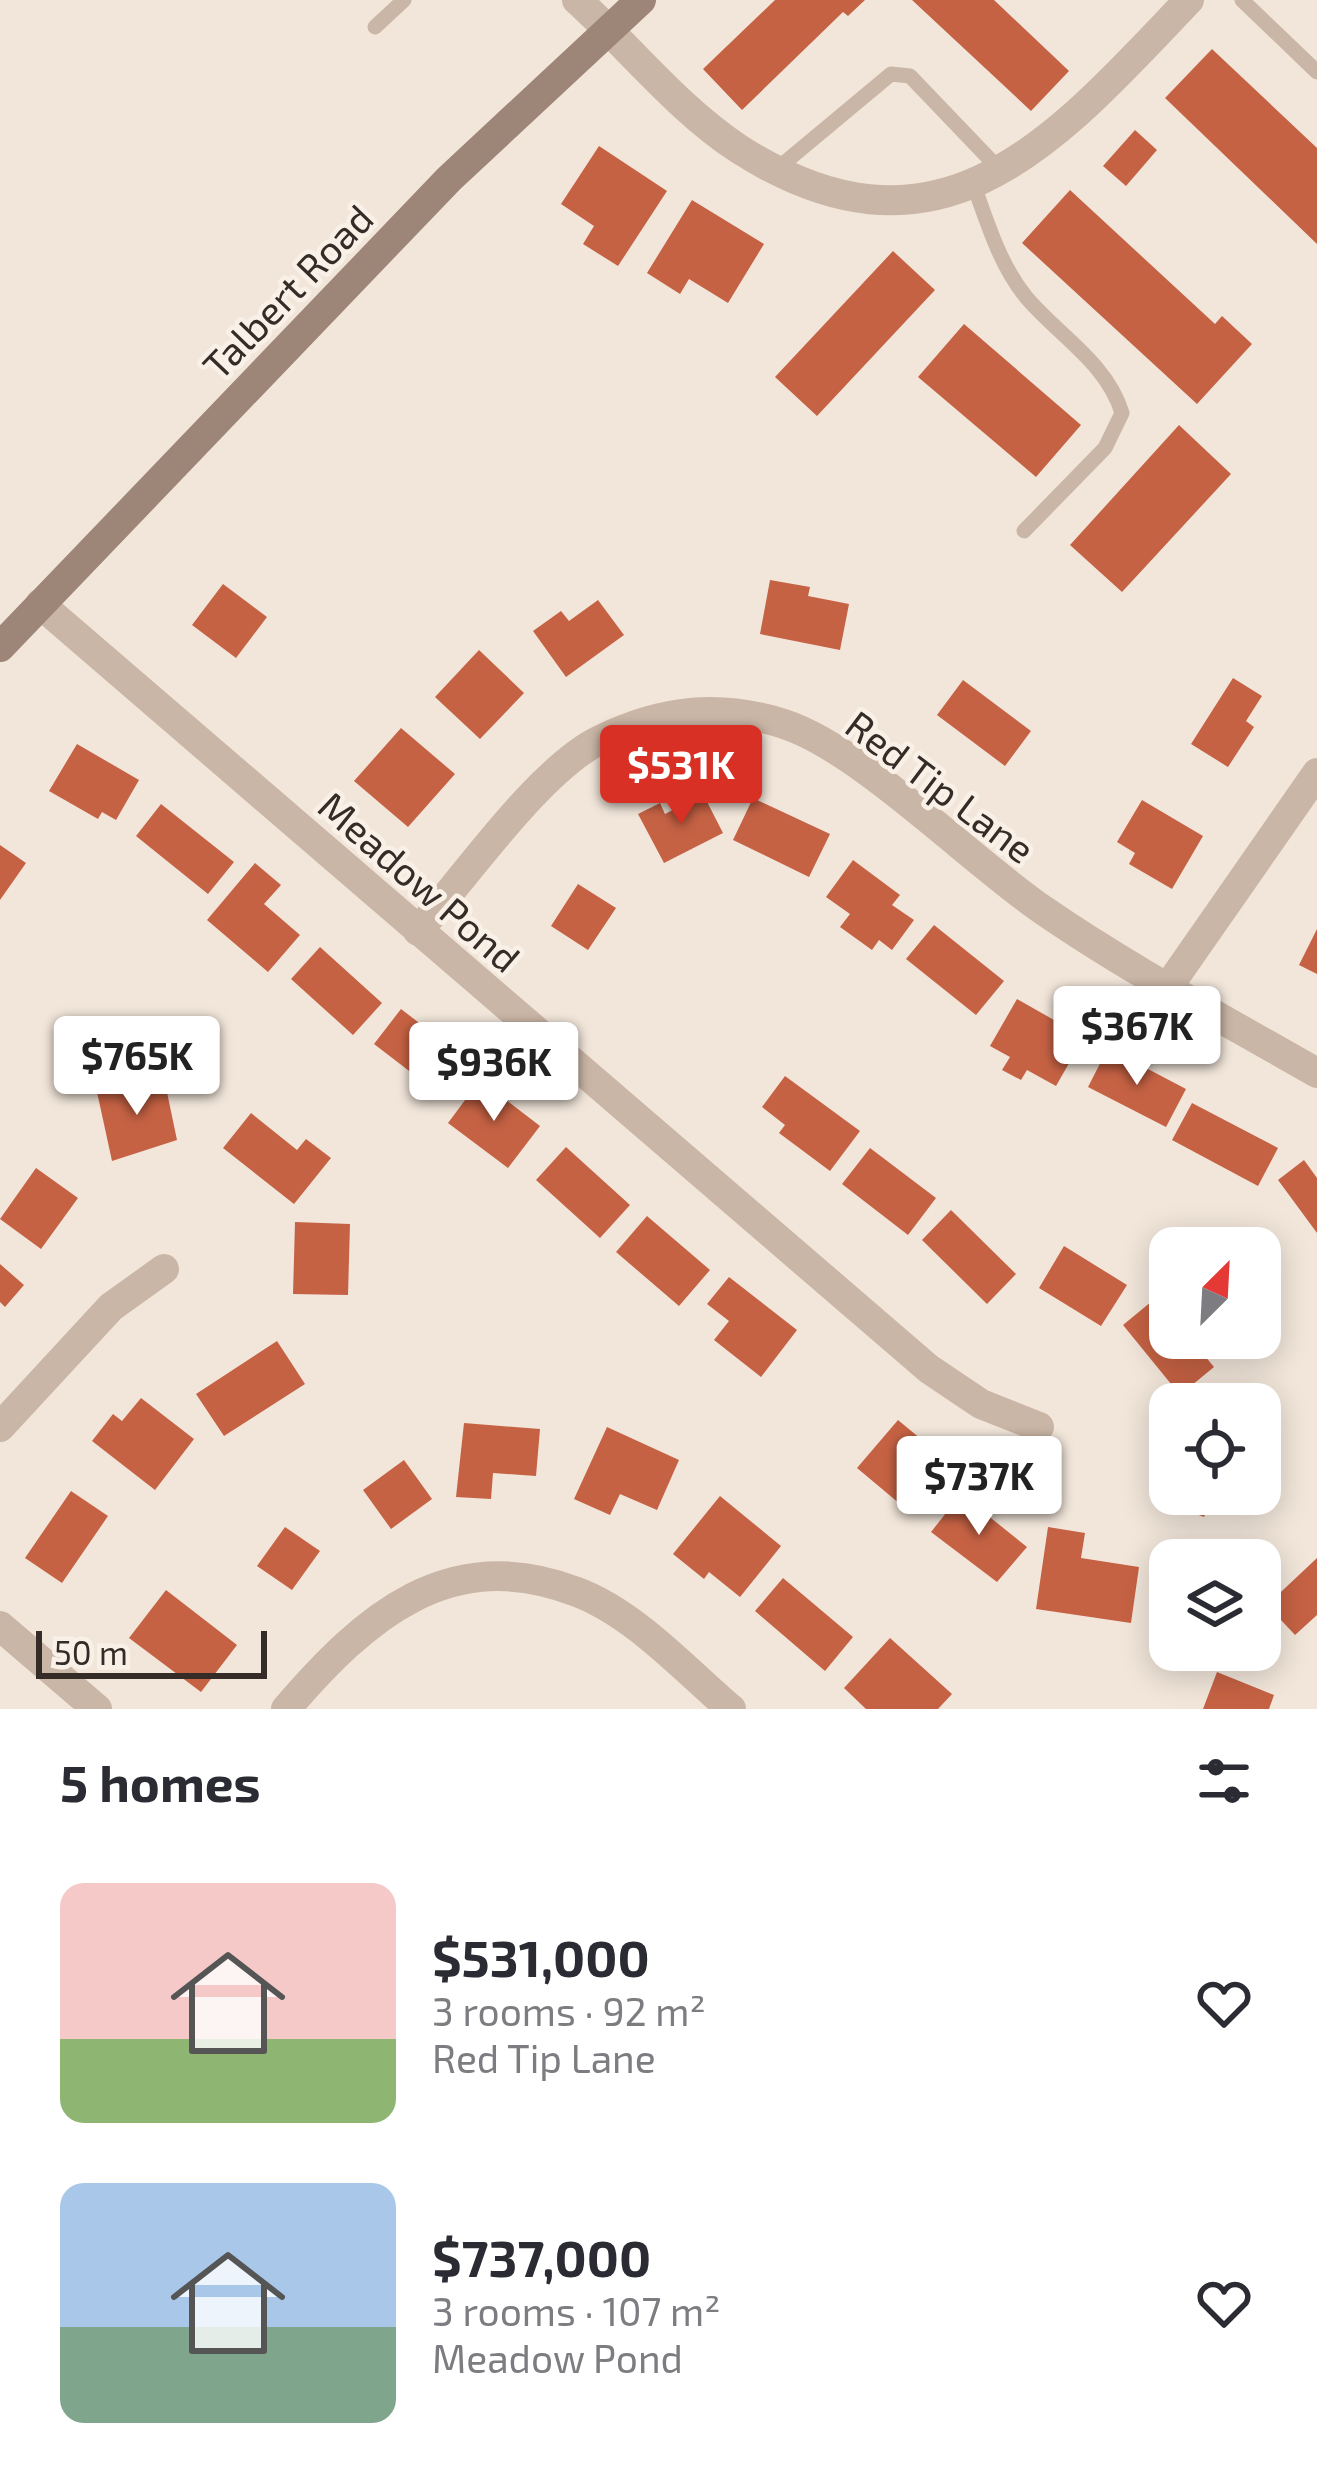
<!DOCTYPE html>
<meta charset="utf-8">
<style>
:root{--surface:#fff;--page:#f2f2f3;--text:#2b2b33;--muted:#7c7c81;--accent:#d93025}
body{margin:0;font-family:"Exo 2",sans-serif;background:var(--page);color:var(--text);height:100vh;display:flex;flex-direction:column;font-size:45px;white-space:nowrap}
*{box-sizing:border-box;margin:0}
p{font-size:39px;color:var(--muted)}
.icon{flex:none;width:66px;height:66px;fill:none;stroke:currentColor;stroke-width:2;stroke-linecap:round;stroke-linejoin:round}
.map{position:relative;height:1709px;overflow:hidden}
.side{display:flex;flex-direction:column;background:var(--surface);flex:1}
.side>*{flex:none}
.needle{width:78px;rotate:24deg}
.tools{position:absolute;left:1149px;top:1227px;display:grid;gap:24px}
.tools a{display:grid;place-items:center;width:132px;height:132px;border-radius:24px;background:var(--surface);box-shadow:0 6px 30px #0003;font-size:60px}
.scale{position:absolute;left:36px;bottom:30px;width:231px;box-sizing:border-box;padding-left:12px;border:6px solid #362c27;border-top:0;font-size:33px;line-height:42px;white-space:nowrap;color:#362c27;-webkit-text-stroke:9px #f9f1e7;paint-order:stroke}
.price{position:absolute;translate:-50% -102px;padding:0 27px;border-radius:12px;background:#fff;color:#222;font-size:39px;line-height:78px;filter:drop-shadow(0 3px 6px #0008)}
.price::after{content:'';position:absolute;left:50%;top:72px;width:36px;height:27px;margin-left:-18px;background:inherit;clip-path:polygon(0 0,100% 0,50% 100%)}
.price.selected{background:var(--accent);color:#fff}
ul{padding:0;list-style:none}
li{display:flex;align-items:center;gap:36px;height:300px;padding:0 60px}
li span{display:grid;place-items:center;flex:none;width:336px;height:240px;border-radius:24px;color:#555}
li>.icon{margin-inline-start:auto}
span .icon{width:144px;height:144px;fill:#fffc;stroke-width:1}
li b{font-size:51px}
h2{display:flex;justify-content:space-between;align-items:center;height:144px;padding:0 60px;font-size:51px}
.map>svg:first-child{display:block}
.building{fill:#c66244}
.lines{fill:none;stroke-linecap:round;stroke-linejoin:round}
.lane{stroke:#cab6a6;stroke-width:15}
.street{stroke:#cab6a6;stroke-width:30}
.secondary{stroke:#9d8578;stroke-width:30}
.labels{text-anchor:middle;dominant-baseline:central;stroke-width:9;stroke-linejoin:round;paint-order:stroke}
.street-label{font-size:39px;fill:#362c27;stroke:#f9f1e7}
</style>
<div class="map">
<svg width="1317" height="1709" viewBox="0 0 1317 1709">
<rect width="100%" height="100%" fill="#f2e6da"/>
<path class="building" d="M775 0H865L848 16 843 12 742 110 703 69Z
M912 0H994L1069 71 1031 111Z
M1212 49 1317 148V244L1165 98Z
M1135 130 1157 150 1126 186 1103 166Z
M599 146 667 191 618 266 583 244 594 226 561 204Z
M1070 190 1215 324 1222 316 1252 344 1197 404 1022 243Z
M692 200 764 244 728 303 689 279 680 294 647 273Z
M893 251 935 290 817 416 775 377Z
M964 324 1081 425 1036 477 918 377Z
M1179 425 1231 474 1122 592 1070 545Z
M770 580 810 587 808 596 849 604 840 650 760 634Z
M223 584 267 617 236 658 192 625Z
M598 600 624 635 566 677 533 631 561 611 569 621Z
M479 650 524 693 480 739 435 697Z
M1233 678 1262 696 1246 721 1254 727 1228 767 1191 744Z
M963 680 1031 731 1005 766 937 715Z
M401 728 455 774 408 827 354 781Z
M77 744 139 780 116 820 102 812 98 819 49 791Z
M703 794 723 833 664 863 638 814 660 803 665 814Z
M753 798 830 834 809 877 733 840Z
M1142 800 1203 836 1172 889 1129 864 1135 853 1117 842Z
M161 804 234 862 208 894 136 836Z
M0 845 26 863 0 900Z
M853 860 900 895 892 905 914 920 892 950 879 940 872 950 840 927 850 914 826 897Z
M255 863 281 885 264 904 300 935 268 972 207 920Z
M578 884 616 908 588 950 551 926Z
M934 925 1004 981 976 1015 906 959Z
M1317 929V974L1299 965Z
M320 947 382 1003 353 1035 291 979Z
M1017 999 1084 1037 1056 1086 1027 1070 1021 1080 1002 1070 1010 1057 990 1046Z
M401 1009 474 1065 447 1100 374 1044Z
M1108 1048 1186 1089 1166 1127 1088 1087Z
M785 1076 860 1131 830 1171 779 1133 785 1125 762 1107Z
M164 1078 177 1140 112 1161 97 1092Z
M480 1080 540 1126 508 1168 448 1123Z
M1192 1103 1278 1148 1258 1186 1172 1140Z
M251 1113 297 1150 306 1139 331 1158 294 1204 223 1148Z
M566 1147 630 1205 600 1238 536 1180Z
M870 1148 936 1198 908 1235 842 1184Z
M1304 1160 1317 1178V1233L1278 1180Z
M36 1168 78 1198 41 1249 0 1219Z
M951 1210 1016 1274 987 1304 922 1240Z
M647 1216 710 1270 679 1306 616 1252Z
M295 1222 350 1224 348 1295 293 1294Z
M1064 1246 1127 1285 1101 1326 1039 1288Z
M0 1264 24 1285 5 1307 0 1302Z
M729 1277 797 1330 761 1377 714 1340 729 1321 707 1304Z
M1157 1297 1170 1313V1338H1190L1214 1367 1180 1395 1123 1325Z
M277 1341 305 1384 224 1436 196 1394Z
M141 1398 194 1439 155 1490 92 1441 113 1414 122 1421Z
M898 1420 933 1449 925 1459 944 1475 912 1514 857 1468Z
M464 1423 540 1429 536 1476 493 1473 491 1499 456 1497Z
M607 1427 679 1460 657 1510 620 1494 610 1515 574 1499Z
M404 1460 432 1499 391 1529 363 1490Z
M1170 1474V1494H1214L1204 1517 1160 1500Z
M71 1491 108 1516 62 1583 25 1558Z
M961 1494 1027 1547 997 1582 931 1532Z
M720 1496 781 1546 740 1597 709 1572 704 1579 673 1554Z
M285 1527 320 1551 292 1590 257 1566Z
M1048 1527 1085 1533 1081 1558 1139 1567 1131 1623 1036 1609Z
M1317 1558V1615L1295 1635 1267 1605Z
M783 1578 853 1637 825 1671 755 1611Z
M166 1590 237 1645 201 1692 129 1638Z
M890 1638 952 1694 938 1709H866L844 1688Z
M1217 1672 1274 1695 1269 1709H1203Z"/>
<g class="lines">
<path class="lane" d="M1242 0 1317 72
M375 27 404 0
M777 169 891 74 910 76 1000 170
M974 186C988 224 1000 265 1026 297 1059 336 1107 363 1122 413L1105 448 1024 531"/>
<path class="street" d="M577 0C630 48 679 110 739 149 942 279 1058 137 1189 0
M40 604 929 1369 981 1404 1039 1427
M418 931C463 879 541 768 600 740 661 710 719 703 784 724 861 749 971 861 1043 910 1130 970 1225 1020 1317 1073
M1168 987 1317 773
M0 1427 111 1307 164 1269
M0 1626 97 1709
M286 1709C364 1618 449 1542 577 1592 635 1614 684 1669 731 1709"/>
<path class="secondary" d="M0 647 449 179 641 0"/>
</g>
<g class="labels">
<g class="street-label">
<text transform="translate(287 291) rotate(-46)">Talbert Road</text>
<text transform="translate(941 786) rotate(37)">Red Tip Lane</text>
<text transform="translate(420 881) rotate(41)">Meadow Pond</text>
</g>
</g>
</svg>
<div class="tools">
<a><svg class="needle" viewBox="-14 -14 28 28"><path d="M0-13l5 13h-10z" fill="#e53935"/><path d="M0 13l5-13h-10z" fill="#7c7c81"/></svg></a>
<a><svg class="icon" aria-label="locate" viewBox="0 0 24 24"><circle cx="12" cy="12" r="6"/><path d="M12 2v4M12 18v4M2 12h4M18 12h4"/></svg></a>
<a><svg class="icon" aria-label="layers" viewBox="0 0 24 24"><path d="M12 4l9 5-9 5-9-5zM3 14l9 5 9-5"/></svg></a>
</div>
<div class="scale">50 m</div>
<b class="price selected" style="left:681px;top:827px">$531K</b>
<b class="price" style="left:1137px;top:1088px">$367K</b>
<b class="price" style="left:137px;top:1118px">$765K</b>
<b class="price" style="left:494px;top:1124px">$936K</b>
<b class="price" style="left:979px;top:1538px">$737K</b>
</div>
<section class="side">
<h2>5 homes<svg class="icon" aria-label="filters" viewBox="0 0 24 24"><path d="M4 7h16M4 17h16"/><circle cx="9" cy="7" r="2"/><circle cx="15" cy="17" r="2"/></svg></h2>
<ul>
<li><span style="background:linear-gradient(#f6c9c9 65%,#8fb573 0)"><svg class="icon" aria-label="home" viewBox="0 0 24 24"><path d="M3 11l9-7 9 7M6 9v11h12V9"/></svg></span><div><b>$531,000</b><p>3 rooms · 92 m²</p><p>Red Tip Lane</p></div><svg class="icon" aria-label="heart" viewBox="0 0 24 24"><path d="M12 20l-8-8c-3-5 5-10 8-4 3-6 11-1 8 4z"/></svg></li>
<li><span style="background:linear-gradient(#a9c7e8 60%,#7fa58c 0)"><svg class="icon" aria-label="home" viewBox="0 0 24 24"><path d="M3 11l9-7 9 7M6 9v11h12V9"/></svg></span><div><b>$737,000</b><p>3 rooms · 107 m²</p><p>Meadow Pond</p></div><svg class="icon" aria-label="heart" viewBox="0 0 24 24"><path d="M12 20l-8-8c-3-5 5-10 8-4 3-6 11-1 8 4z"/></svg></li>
</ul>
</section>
